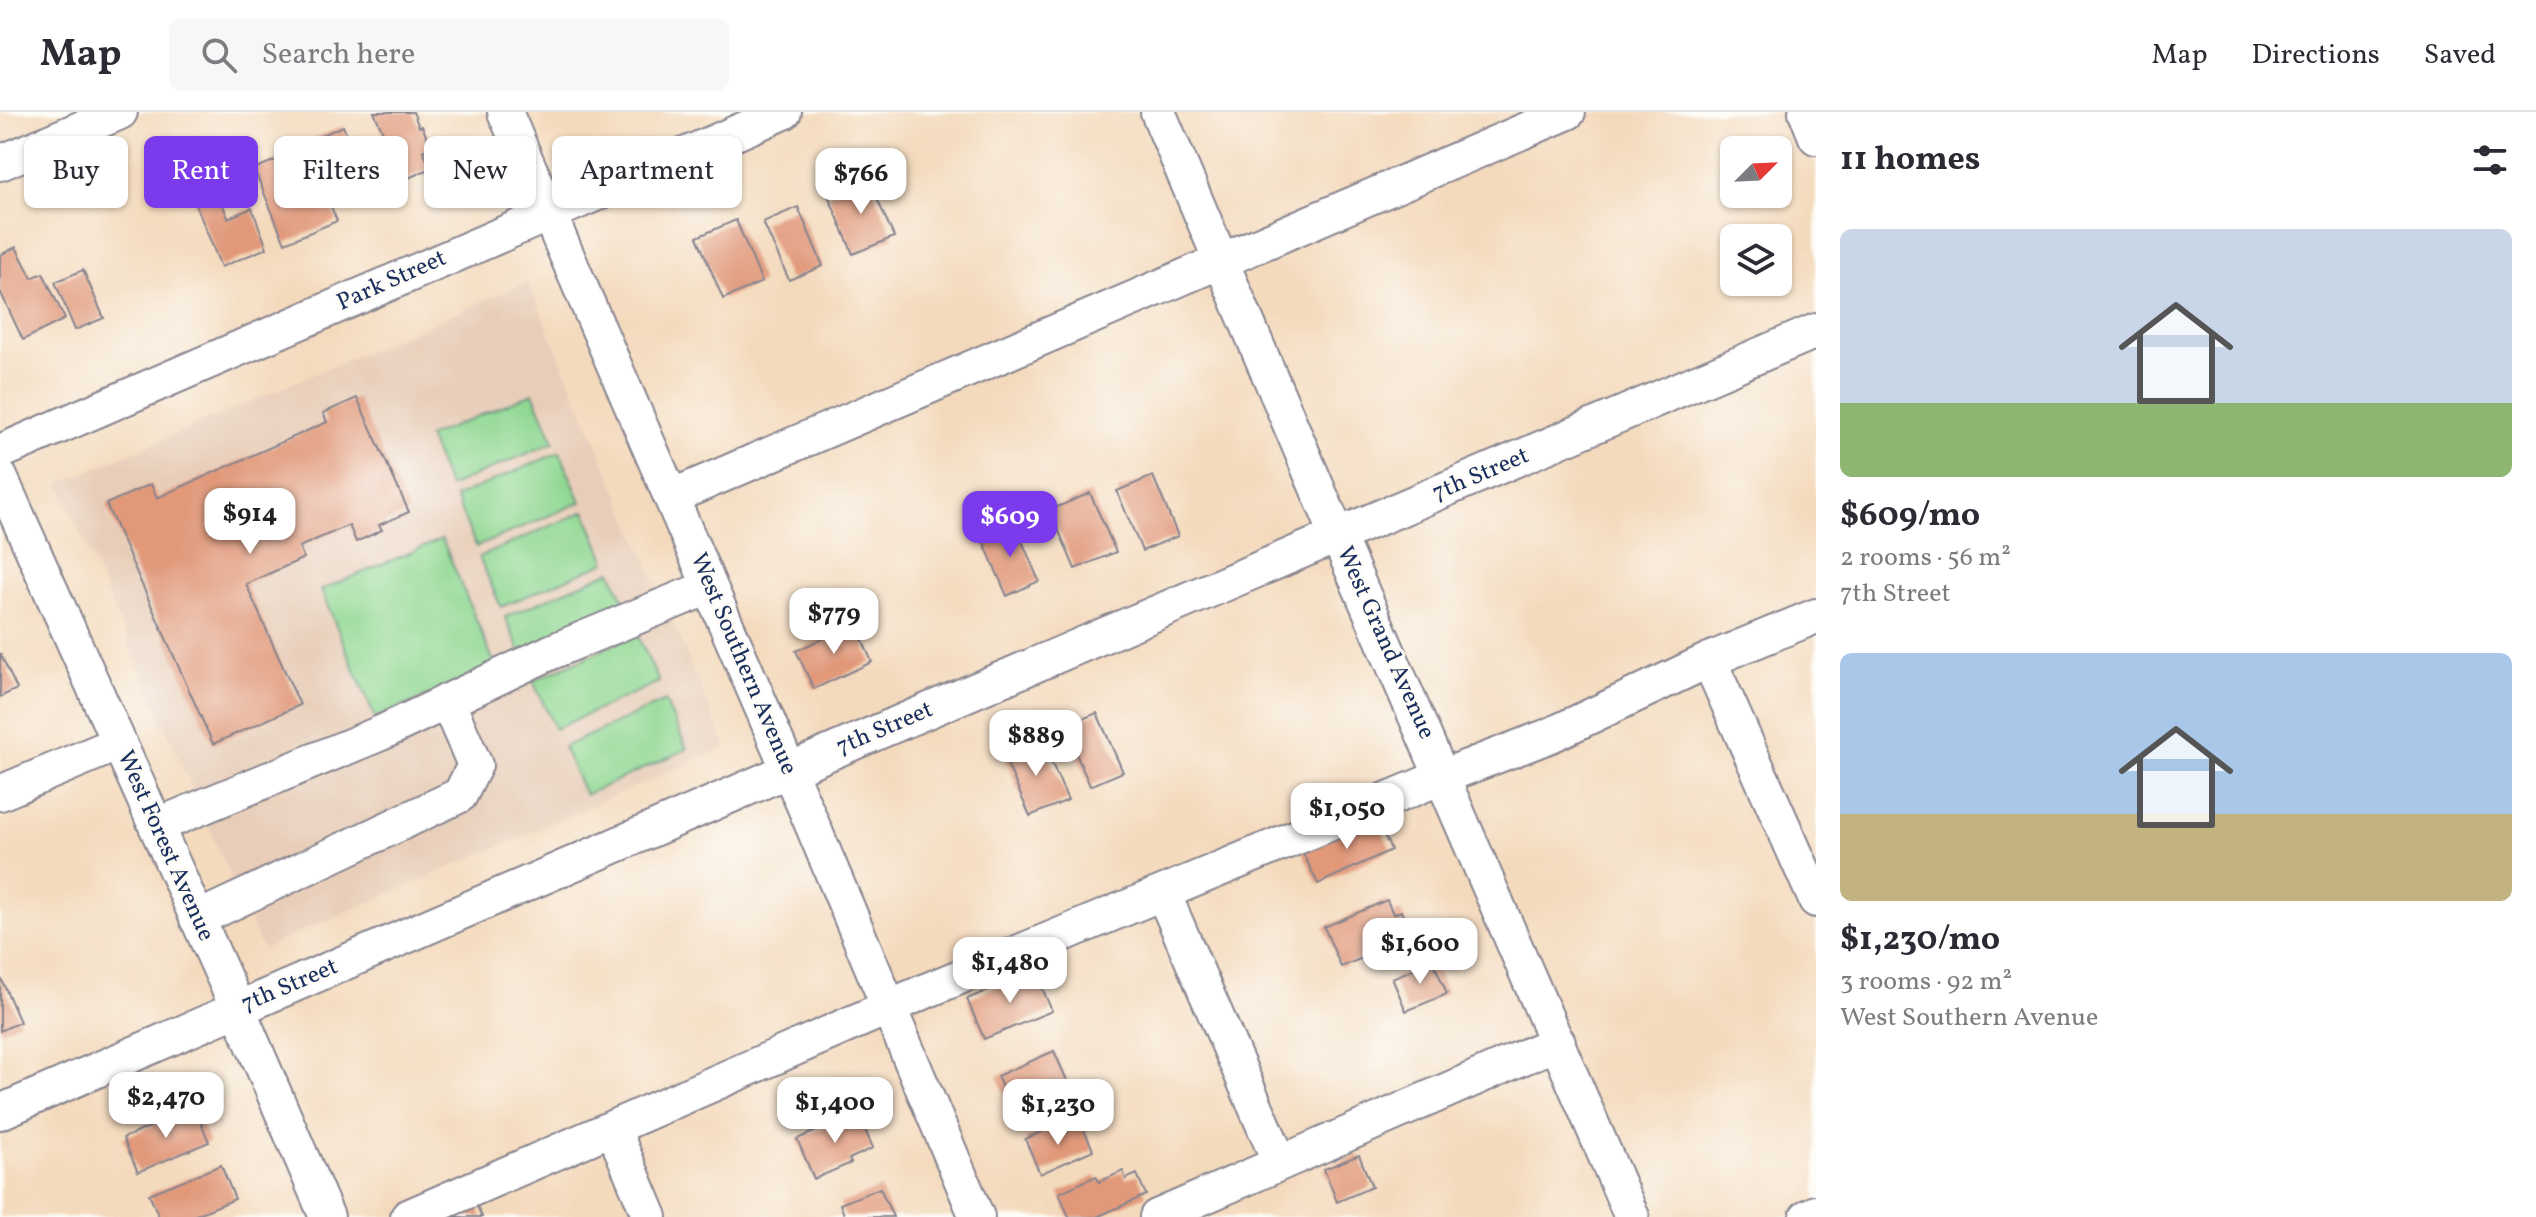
<!DOCTYPE html>
<meta charset="utf-8">
<style>
:root{--surface:#fff;--page:#f7f7f7;--text:#2b2b33;--muted:#7c7c81;--line:#e1e1e2;--accent:#7c3aed}
body{margin:0;font-family:Vollkorn,serif;background:var(--page);color:var(--text);height:100vh;display:flex;flex-direction:column;font-size:30px;white-space:nowrap}
*{box-sizing:border-box;margin:0}
p{font-size:26px;color:var(--muted)}
.icon{flex:none;width:44px;height:44px;fill:none;stroke:currentColor;stroke-width:2;stroke-linecap:round;stroke-linejoin:round}
.map{position:relative;flex:1;overflow:hidden}
.drawer{display:flex;flex-direction:column;background:var(--surface);width:720px}
.drawer>*{flex:none}
.banner{position:absolute;left:24px;top:24px;width:760px;height:72px;display:flex;gap:16px}
.needle{width:52px;rotate:66deg}
.fabs{position:absolute;left:1720px;top:24px;display:grid;gap:16px}
.fabs a{display:grid;place-items:center;width:72px;height:72px;border-radius:12px;background:var(--surface);box-shadow:0 2px 6px #0004;font-size:40px}
.price{position:absolute;translate:-50% -68px;padding:0 18px;border-radius:16px;background:#fff;color:#222;font-size:26px;line-height:52px;filter:drop-shadow(0 2px 4px #0008)}
.price::after{content:'';position:absolute;left:50%;top:48px;width:24px;height:18px;margin-left:-12px;background:inherit;clip-path:polygon(0 0,100% 0,50% 100%)}
.price.current{background:var(--accent);color:#fff}
ul{padding:0;list-style:none}
li{display:grid;align-content:center;gap:16px;height:424px;padding:0 24px}
li span{display:grid;place-items:center;height:248px;border-radius:12px;color:#555}
li>.icon{margin-inline-start:auto}
span .icon{width:144px;height:144px;fill:#fffc;stroke-width:1}
li b{font-size:34px}
h2{display:flex;justify-content:space-between;align-items:center;height:96px;padding:0 24px;font-size:34px}
.chip{padding:0 28px;border-radius:12px;background:var(--surface);box-shadow:0 2px 6px #0004;font-size:28px;line-height:72px}
.chip.current{background:var(--accent);color:#fff}
header{display:flex;align-items:center;gap:48px;box-sizing:border-box;height:112px;padding:0 40px;background:var(--surface);border-bottom:2px solid var(--line)}
header strong{font-size:38px}
nav{display:flex;gap:44px;margin-inline-start:auto;font-size:28px}
.search{width:560px;height:72px;background:var(--page);display:flex;align-items:center;gap:20px;box-sizing:border-box;padding:0 28px;border-radius:12px;color:var(--muted);font-size:30px}
main{display:flex;flex:1;min-height:0}
.map>svg:first-child{display:block}
.built{fill:#e8ceb9}
.green{fill:#90d893;stroke:#568478;stroke-width:2}
.building{fill:#e1997a}
.lines{fill:none;stroke-linecap:round;stroke-linejoin:round}
.minor-casing{stroke:#88848e;stroke-width:38}
.minor{stroke:#fff;stroke-width:34}
.labels{text-anchor:middle;dominant-baseline:central;stroke-width:6;stroke-linejoin:round;paint-order:stroke}
.street-label{font-size:24px;fill:#1b2f5e;stroke:#fdfcf7}
</style>
<header>
<strong>Map</strong>
<div class="search"><svg class="icon" aria-label="search" viewBox="0 0 24 24"><circle cx="10" cy="10" r="6"/><path d="M15 15l6 6"/></svg>Search here</div>
<nav><a>Map</a><a>Directions</a><a>Saved</a></nav>
</header>
<main>
<div class="map">
<svg width="1816" height="1105" viewBox="0 0 1816 1105">
<rect width="100%" height="100%" fill="#fdfcf7"/>
<filter id="ink" filterUnits="userSpaceOnUse"><feTurbulence type="fractalNoise" baseFrequency=".0125" numOctaves="2"/><feDisplacementMap in="SourceGraphic" scale="16" xChannelSelector="R" yChannelSelector="G"/><feConvolveMatrix kernelMatrix="1 2 1 2 8 2 1 2 1" color-interpolation-filters="sRGB"/></filter>
<filter id="wash" filterUnits="userSpaceOnUse"><feTurbulence type="fractalNoise" baseFrequency=".006" numOctaves="4" result="noise"/><feDisplacementMap in="SourceGraphic" scale="32" xChannelSelector="R" yChannelSelector="G"/><feGaussianBlur stdDeviation="1.8" result="paint"/><feColorMatrix in="noise" values="0 0 0 0 0 0 0 0 0 0 0 0 0 0 0 0 0 1.4 0 .05"/><feComposite in="paint" operator="in"/></filter>
<g filter="url(#wash)">
<rect width="100%" height="100%" fill="#f4dabd"/>
<path class="built" d="M528 170 726 635 262 837 59 372Z"/>
<path class="green" d="M533 281 554 330 449 375 428 325Z
M560 340 581 390 476 435 455 385Z
M585 399 606 450 501 495 479 445Z
M442 427 496 555 375 606 321 478Z
M611 459 633 509 527 555 505 505Z
M637 522 659 570 555 617 533 569Z
M665 589 687 637 585 683 563 635Z"/>
<g id="blocks">
<path class="building" d="M374 0H413L419 15 422 14 431 35 423 39 431 56 404 68Z
M343 14 361 56 327 71 308 29Z
M278 47 292 82 321 70 337 109 285 131 254 57Z
M868 66 894 125 853 142 828 83Z
M215 74 228 106 252 96 267 136 221 155 192 83Z
M798 95 823 154 789 168 763 110Z
M736 108 762 170 723 187 697 125Z
M16 135 32 166 43 161 65 207 23 228 0 179V143Z
M83 158 104 206 75 218 55 170Z
M357 286 409 400 379 413 382 418 356 430 349 413 299 435 304 446 246 472 300 593 213 632 106 392 151 372 157 386 327 310 323 301Z
M1153 364 1178 424 1142 439 1117 379Z
M1090 381 1116 440 1075 457 1050 398Z
M1014 410 1039 469 1007 484 981 424Z
M855 511 872 550 814 577 796 539Z
M0 541 17 577 0 585Z
M1097 601 1123 660 1090 674 1064 614Z
M1042 629 1068 688 1030 704 1004 645Z
M1376 705 1391 738 1318 772 1302 739Z
M1387 788 1393 802 1401 799 1412 825 1341 855 1324 815Z
M1433 849 1447 882 1406 899 1392 866Z
M1035 859 1052 899 984 927 967 887Z
M0 864 20 910 0 919Z
M1054 939 1069 973 1012 999 997 964Z
M195 996 209 1030 138 1060 123 1026Z
M858 1001 873 1036 849 1047 851 1051 814 1067 797 1027Z
M1060 1012 1064 1021 1082 1013 1093 1038 1040 1062 1025 1027Z
M1359 1043 1372 1075 1337 1090 1324 1057Z
M221 1053 235 1087 191 1105H159L149 1082Z
M1123 1059 1126 1067 1137 1062 1146 1083 1097 1105H1069L1059 1081 1096 1064 1099 1070Z
M880 1076 893 1105H845L840 1092Z
M477 1094 482 1105H450Z"/>
</g>
</g>
<g filter="url(#ink)">
<use href="#blocks" fill-opacity="0" stroke="#88848e" stroke-width="2"/>
<g class="lines">
<g class="minor-casing">
<path id="minor" d="M505 0 806 698 977 1105
M1158 0 1321 385 1632 1105
M1806 0 1816 25
M0 51 120 0
M0 340 784 0
M0 365 238 897 327 1105
M671 385 1568 0
M1709 548 1816 788
M0 681 119 631
M156 714 381 621 551 540 709 475
M1163 781 1280 1051
M197 807 460 683 475 653 447 589
M0 1000 789 658 1816 219
M613 1017 650 1105
M408 1105 928 878 1444 664 1551 623 1709 548 1816 504
M1157 1105 1558 930
M1807 1105 1816 1101"/>
</g>
<use href="#minor" class="minor"/>
</g>
</g>
<g class="labels">
<g class="street-label">
<text transform="translate(392 169) rotate(-24)">Park Street</text>
<text transform="translate(1481 363) rotate(-23)">7th Street</text>
<text transform="translate(1385 531) rotate(66)">West Grand Avenue</text>
<text transform="translate(743 552) rotate(67)">West Southern Avenue</text>
<text transform="translate(885 617) rotate(-23)">7th Street</text>
<text transform="translate(165 734) rotate(66)">West Forest Avenue</text>
<text transform="translate(290 874) rotate(-23)">7th Street</text>
</g>
</g>
</svg>
<div class="fabs">
<a><svg class="needle" viewBox="-14 -14 28 28"><path d="M0-13l5 13h-10z" fill="#e53935"/><path d="M0 13l5-13h-10z" fill="#7c7c81"/></svg></a>
<a><svg class="icon" aria-label="layers" viewBox="0 0 24 24"><path d="M12 4l9 5-9 5-9-5zM3 14l9 5 9-5"/></svg></a>
</div>
<b class="price" style="left:861px;top:104px">$766</b>
<b class="price" style="left:250px;top:444px">$914</b>
<b class="price current" style="left:1010px;top:447px">$609</b>
<b class="price" style="left:834px;top:544px">$779</b>
<b class="price" style="left:1036px;top:666px">$889</b>
<b class="price" style="left:1347px;top:739px">$1,050</b>
<b class="price" style="left:1420px;top:874px">$1,600</b>
<b class="price" style="left:1010px;top:893px">$1,480</b>
<b class="price" style="left:166px;top:1028px">$2,470</b>
<b class="price" style="left:835px;top:1033px">$1,400</b>
<b class="price" style="left:1058px;top:1035px">$1,230</b>
<div class="banner">
<a class="chip">Buy</a>
<a class="chip current">Rent</a>
<a class="chip">Filters</a>
<a class="chip">New</a>
<a class="chip">Apartment</a>
</div>
</div>
<section class="drawer">
<h2>11 homes<svg class="icon" aria-label="filters" viewBox="0 0 24 24"><path d="M4 7h16M4 17h16"/><circle cx="9" cy="7" r="2"/><circle cx="15" cy="17" r="2"/></svg></h2>
<ul>
<li><span style="background:linear-gradient(#c9d6e8 70%,#8fb573 0)"><svg class="icon" aria-label="home" viewBox="0 0 24 24"><path d="M3 11l9-7 9 7M6 9v11h12V9"/></svg></span><div><b>$609/mo</b><p>2 rooms · 56 m²</p><p>7th Street</p></div></li>
<li><span style="background:linear-gradient(#a9c7e8 65%,#c2b280 0)"><svg class="icon" aria-label="home" viewBox="0 0 24 24"><path d="M3 11l9-7 9 7M6 9v11h12V9"/></svg></span><div><b>$1,230/mo</b><p>3 rooms · 92 m²</p><p>West Southern Avenue</p></div></li>
</ul>
</section>
</main>
